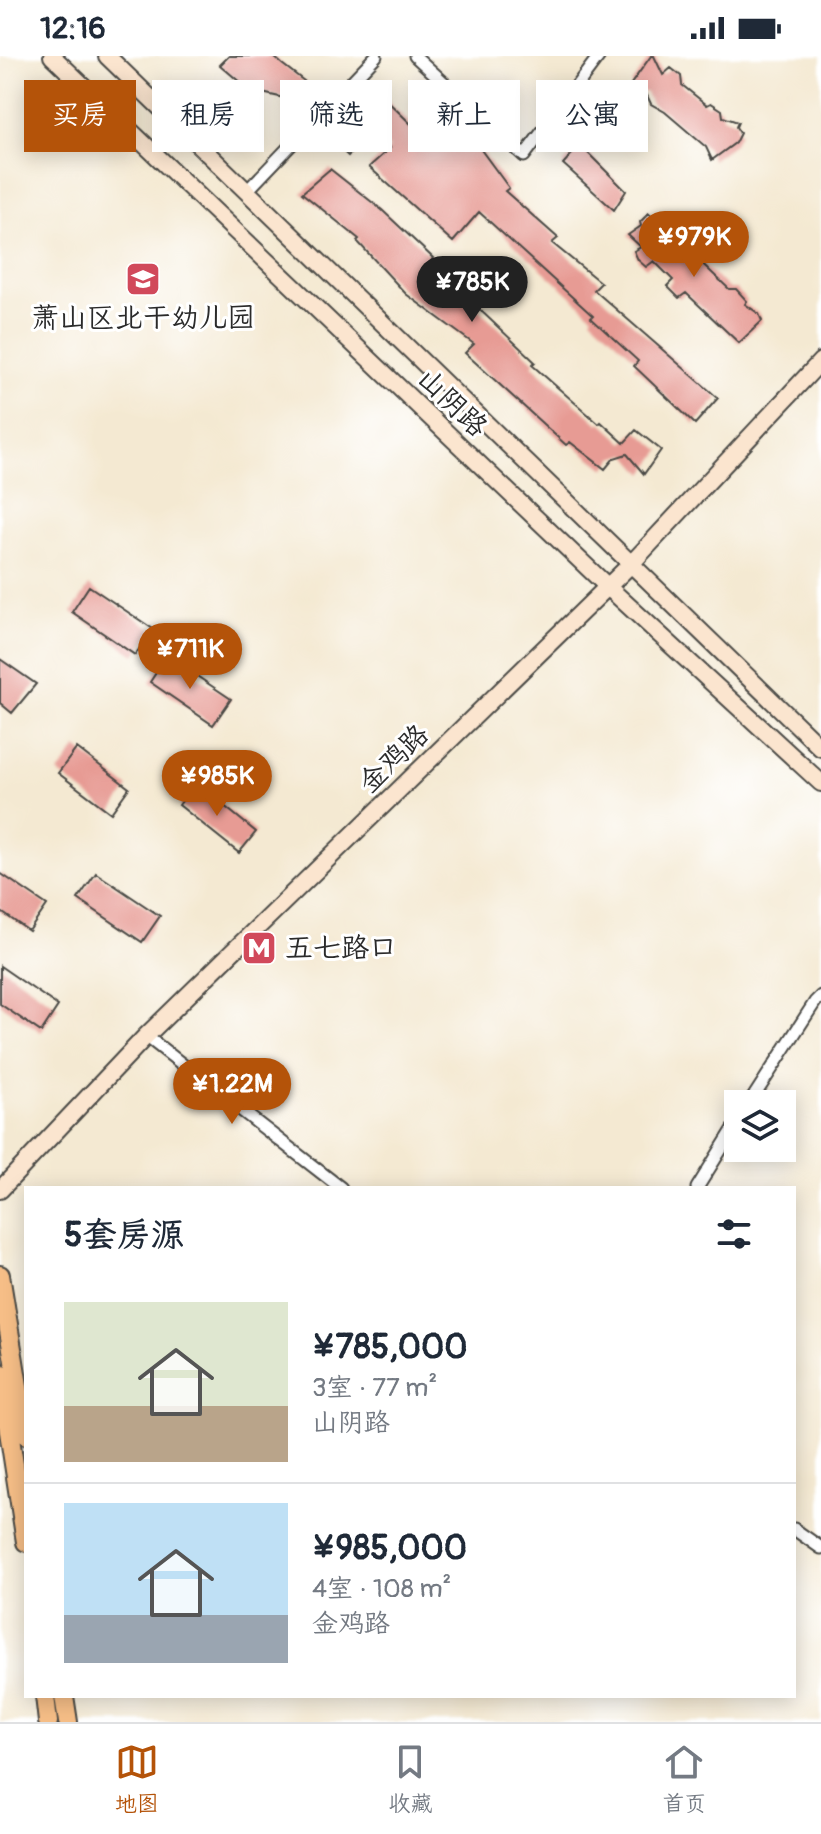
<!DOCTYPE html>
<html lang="zh">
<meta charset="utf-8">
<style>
:root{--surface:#fff;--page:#f6f6f7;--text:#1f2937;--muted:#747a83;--line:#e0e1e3;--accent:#b45309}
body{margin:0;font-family:Pangolin,"LXGW WenKai TC",sans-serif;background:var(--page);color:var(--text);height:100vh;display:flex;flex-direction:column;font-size:30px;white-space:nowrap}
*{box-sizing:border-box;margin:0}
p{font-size:26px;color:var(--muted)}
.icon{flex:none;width:44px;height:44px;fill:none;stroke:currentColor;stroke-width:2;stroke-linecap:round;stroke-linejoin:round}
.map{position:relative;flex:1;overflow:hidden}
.drawer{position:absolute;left:24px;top:1130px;width:772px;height:512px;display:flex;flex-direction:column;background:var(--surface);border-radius:0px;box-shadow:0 4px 20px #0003}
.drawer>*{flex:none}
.top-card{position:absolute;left:24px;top:24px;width:774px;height:72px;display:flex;gap:16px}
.buttons{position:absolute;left:724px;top:1034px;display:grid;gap:16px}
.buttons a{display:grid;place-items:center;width:72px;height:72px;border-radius:0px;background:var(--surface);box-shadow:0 4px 20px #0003;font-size:40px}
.price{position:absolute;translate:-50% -68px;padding:0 18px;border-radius:28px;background:var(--accent);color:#fff;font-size:26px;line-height:52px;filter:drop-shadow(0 2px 4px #0008)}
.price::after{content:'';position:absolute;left:50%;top:48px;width:24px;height:18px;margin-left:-12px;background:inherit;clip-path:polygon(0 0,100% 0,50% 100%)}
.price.selected{background:#222;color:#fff}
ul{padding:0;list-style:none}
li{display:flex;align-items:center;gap:24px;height:200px;padding:0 40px}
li+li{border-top:2px solid var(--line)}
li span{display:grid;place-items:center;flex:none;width:224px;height:160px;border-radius:0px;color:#555}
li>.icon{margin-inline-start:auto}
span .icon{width:96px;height:96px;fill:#fffc;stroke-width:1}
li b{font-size:34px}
h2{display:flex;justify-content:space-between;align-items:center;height:96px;padding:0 40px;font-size:34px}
.pill{padding:0 28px;border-radius:0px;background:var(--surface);box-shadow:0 4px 20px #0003;font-size:28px;line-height:72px}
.pill.selected{background:var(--accent);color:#fff}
.status{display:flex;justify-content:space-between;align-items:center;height:56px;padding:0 40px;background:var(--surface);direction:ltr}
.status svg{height:22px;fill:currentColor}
.tab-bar{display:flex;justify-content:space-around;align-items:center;height:112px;border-top:2px solid var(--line);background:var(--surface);font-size:22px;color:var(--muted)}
.tab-bar a{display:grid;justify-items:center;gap:4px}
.tab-bar .selected{color:var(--accent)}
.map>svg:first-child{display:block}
.building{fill:#e79b94}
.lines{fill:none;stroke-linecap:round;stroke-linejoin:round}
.street-casing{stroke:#494844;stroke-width:15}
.secondary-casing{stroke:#494844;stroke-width:20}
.primary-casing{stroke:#494844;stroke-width:22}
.street{stroke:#fff;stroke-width:11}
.secondary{stroke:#fbe5cf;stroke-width:16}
.primary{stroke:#f6be87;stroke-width:18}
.labels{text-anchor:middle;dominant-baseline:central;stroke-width:6;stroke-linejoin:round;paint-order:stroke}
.poi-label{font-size:28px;fill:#2b2b2b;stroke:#fff}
.street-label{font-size:28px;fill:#2b2b2b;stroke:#fff}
</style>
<div class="status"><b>12:16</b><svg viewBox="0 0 49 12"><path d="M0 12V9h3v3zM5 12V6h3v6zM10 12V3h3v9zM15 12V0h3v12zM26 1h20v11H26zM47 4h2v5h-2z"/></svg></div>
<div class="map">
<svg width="821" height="1666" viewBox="0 0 821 1666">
<rect width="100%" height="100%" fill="#fff"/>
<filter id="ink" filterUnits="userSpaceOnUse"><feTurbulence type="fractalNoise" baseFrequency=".0125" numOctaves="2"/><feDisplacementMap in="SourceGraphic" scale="16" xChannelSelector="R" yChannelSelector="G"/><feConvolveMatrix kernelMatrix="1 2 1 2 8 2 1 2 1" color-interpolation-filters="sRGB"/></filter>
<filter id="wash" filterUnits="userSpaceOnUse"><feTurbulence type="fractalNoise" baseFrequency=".006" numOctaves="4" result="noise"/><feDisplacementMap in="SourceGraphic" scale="32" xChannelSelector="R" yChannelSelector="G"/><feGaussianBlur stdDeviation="1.8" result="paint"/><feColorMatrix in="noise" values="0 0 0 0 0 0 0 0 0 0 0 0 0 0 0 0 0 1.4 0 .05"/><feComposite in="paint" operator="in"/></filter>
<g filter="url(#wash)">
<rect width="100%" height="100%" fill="#f4e9d2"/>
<g id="blocks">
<path class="building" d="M229 0H273L282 8 317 35 303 50 284 42 249 34 220 9Z
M651 0H654L663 19 671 12 681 20 682 29 707 49 711 47 722 54 723 61 738 66 736 71 740 77 735 87 712 104 706 91 665 56 651 48 646 37 636 33 631 28Z
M378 36 412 69 421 59 476 87 509 132 505 135 558 182 552 187 601 227 594 234 718 342 695 368 634 310 638 305 591 262 593 260 479 156 453 186 369 111 390 92 370 76 348 100 331 84Z
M580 89 626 135 614 154 563 108Z
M330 113 382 154 433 202 431 205 484 245 478 252 535 306 532 309 599 368 601 366 624 387 636 374 661 394 644 418 627 398 614 402 605 413 570 386 566 389 465 297 474 288 406 238 357 185 359 183 302 137Z
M649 157 729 233H736L747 245 745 248 759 258 762 265 739 287 686 237 679 242 667 230 673 224 654 205 646 211 638 204 634 195 641 191 628 179 641 170 640 166Z
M89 530 153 573 135 599 72 556Z
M167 600 231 643 213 669 150 626Z
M0 603 36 628 12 657 0 647Z
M77 692 129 732 111 757 58 717Z
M196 727 256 776 239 797 179 749Z
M0 817 47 849 29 875 0 855Z
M96 817 160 860 142 886 78 843Z
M0 910 58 950 41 976 0 948Z"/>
</g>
</g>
<g filter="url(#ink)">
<use href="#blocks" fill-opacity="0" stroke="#494844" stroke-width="2"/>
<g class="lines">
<g class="street-casing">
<path id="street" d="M415 0 524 100 599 0
M246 136 376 0
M146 980 341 1132
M749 1048 815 946 821 940
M697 1132 738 1066
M794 1473 821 1492"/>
</g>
<g class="secondary-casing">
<path id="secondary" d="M52 0 608 531 821 727
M107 0 821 692
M0 1134 146 980 631 508 821 305"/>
</g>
<g class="primary-casing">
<path id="primary" d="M0 1219 26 1379
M0 1317 26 1486
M45 1640 48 1666
M64 1640 68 1666"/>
</g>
<use href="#street" class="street"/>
<use href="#secondary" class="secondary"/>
<use href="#primary" class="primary"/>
</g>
</g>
<defs>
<g id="school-square" transform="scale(1.8)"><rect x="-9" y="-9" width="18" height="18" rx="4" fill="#d1495b" stroke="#fff"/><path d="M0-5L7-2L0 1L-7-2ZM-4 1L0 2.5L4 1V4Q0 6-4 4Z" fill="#fff"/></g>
<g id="metro-square" transform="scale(1.8)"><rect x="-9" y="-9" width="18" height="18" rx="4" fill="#d1495b" stroke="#fff"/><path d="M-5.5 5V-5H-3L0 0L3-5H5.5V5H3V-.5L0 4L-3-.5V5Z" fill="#fff"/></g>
</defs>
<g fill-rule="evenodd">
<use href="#school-square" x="143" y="223"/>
<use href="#metro-square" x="259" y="892"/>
</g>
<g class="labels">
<g class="poi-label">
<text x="143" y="262">萧山区北干幼儿园</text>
<text x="285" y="892" text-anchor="start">五七路口</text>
</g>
<g class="street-label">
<text transform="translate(452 347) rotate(44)">山阴路</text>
<text transform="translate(394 703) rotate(-44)">金鸡路</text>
</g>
</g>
</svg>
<div class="buttons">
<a><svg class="icon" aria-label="layers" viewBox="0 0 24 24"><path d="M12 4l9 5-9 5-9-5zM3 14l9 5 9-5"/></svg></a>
</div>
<b class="price" style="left:694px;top:223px">¥979K</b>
<b class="price selected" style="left:472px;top:268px">¥785K</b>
<b class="price" style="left:190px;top:635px">¥711K</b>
<b class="price" style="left:217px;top:762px">¥985K</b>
<b class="price" style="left:232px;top:1070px">¥1.22M</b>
<div class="top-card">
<a class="pill selected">买房</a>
<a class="pill">租房</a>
<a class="pill">筛选</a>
<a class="pill">新上</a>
<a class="pill">公寓</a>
</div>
<section class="drawer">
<h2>5套房源<svg class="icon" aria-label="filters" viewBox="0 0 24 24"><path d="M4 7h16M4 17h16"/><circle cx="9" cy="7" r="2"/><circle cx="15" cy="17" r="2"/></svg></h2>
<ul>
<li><span style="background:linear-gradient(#dfe7d0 65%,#b9a48a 0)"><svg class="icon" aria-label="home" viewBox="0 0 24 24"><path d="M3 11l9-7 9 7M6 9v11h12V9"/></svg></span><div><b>¥785,000</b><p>3室 · 77 m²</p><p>山阴路</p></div></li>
<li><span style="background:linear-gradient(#bfe0f5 70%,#9aa5b1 0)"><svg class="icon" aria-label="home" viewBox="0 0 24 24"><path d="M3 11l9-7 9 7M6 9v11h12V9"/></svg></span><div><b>¥985,000</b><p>4室 · 108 m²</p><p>金鸡路</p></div></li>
</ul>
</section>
</div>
<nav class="tab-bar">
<a class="selected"><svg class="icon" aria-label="map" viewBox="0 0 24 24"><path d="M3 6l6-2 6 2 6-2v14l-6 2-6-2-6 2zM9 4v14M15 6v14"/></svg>地图</a>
<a><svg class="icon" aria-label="saved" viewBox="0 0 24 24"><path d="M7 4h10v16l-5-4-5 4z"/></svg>收藏</a>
<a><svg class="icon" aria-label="home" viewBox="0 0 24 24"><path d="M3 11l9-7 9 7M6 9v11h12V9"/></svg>首页</a>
</nav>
